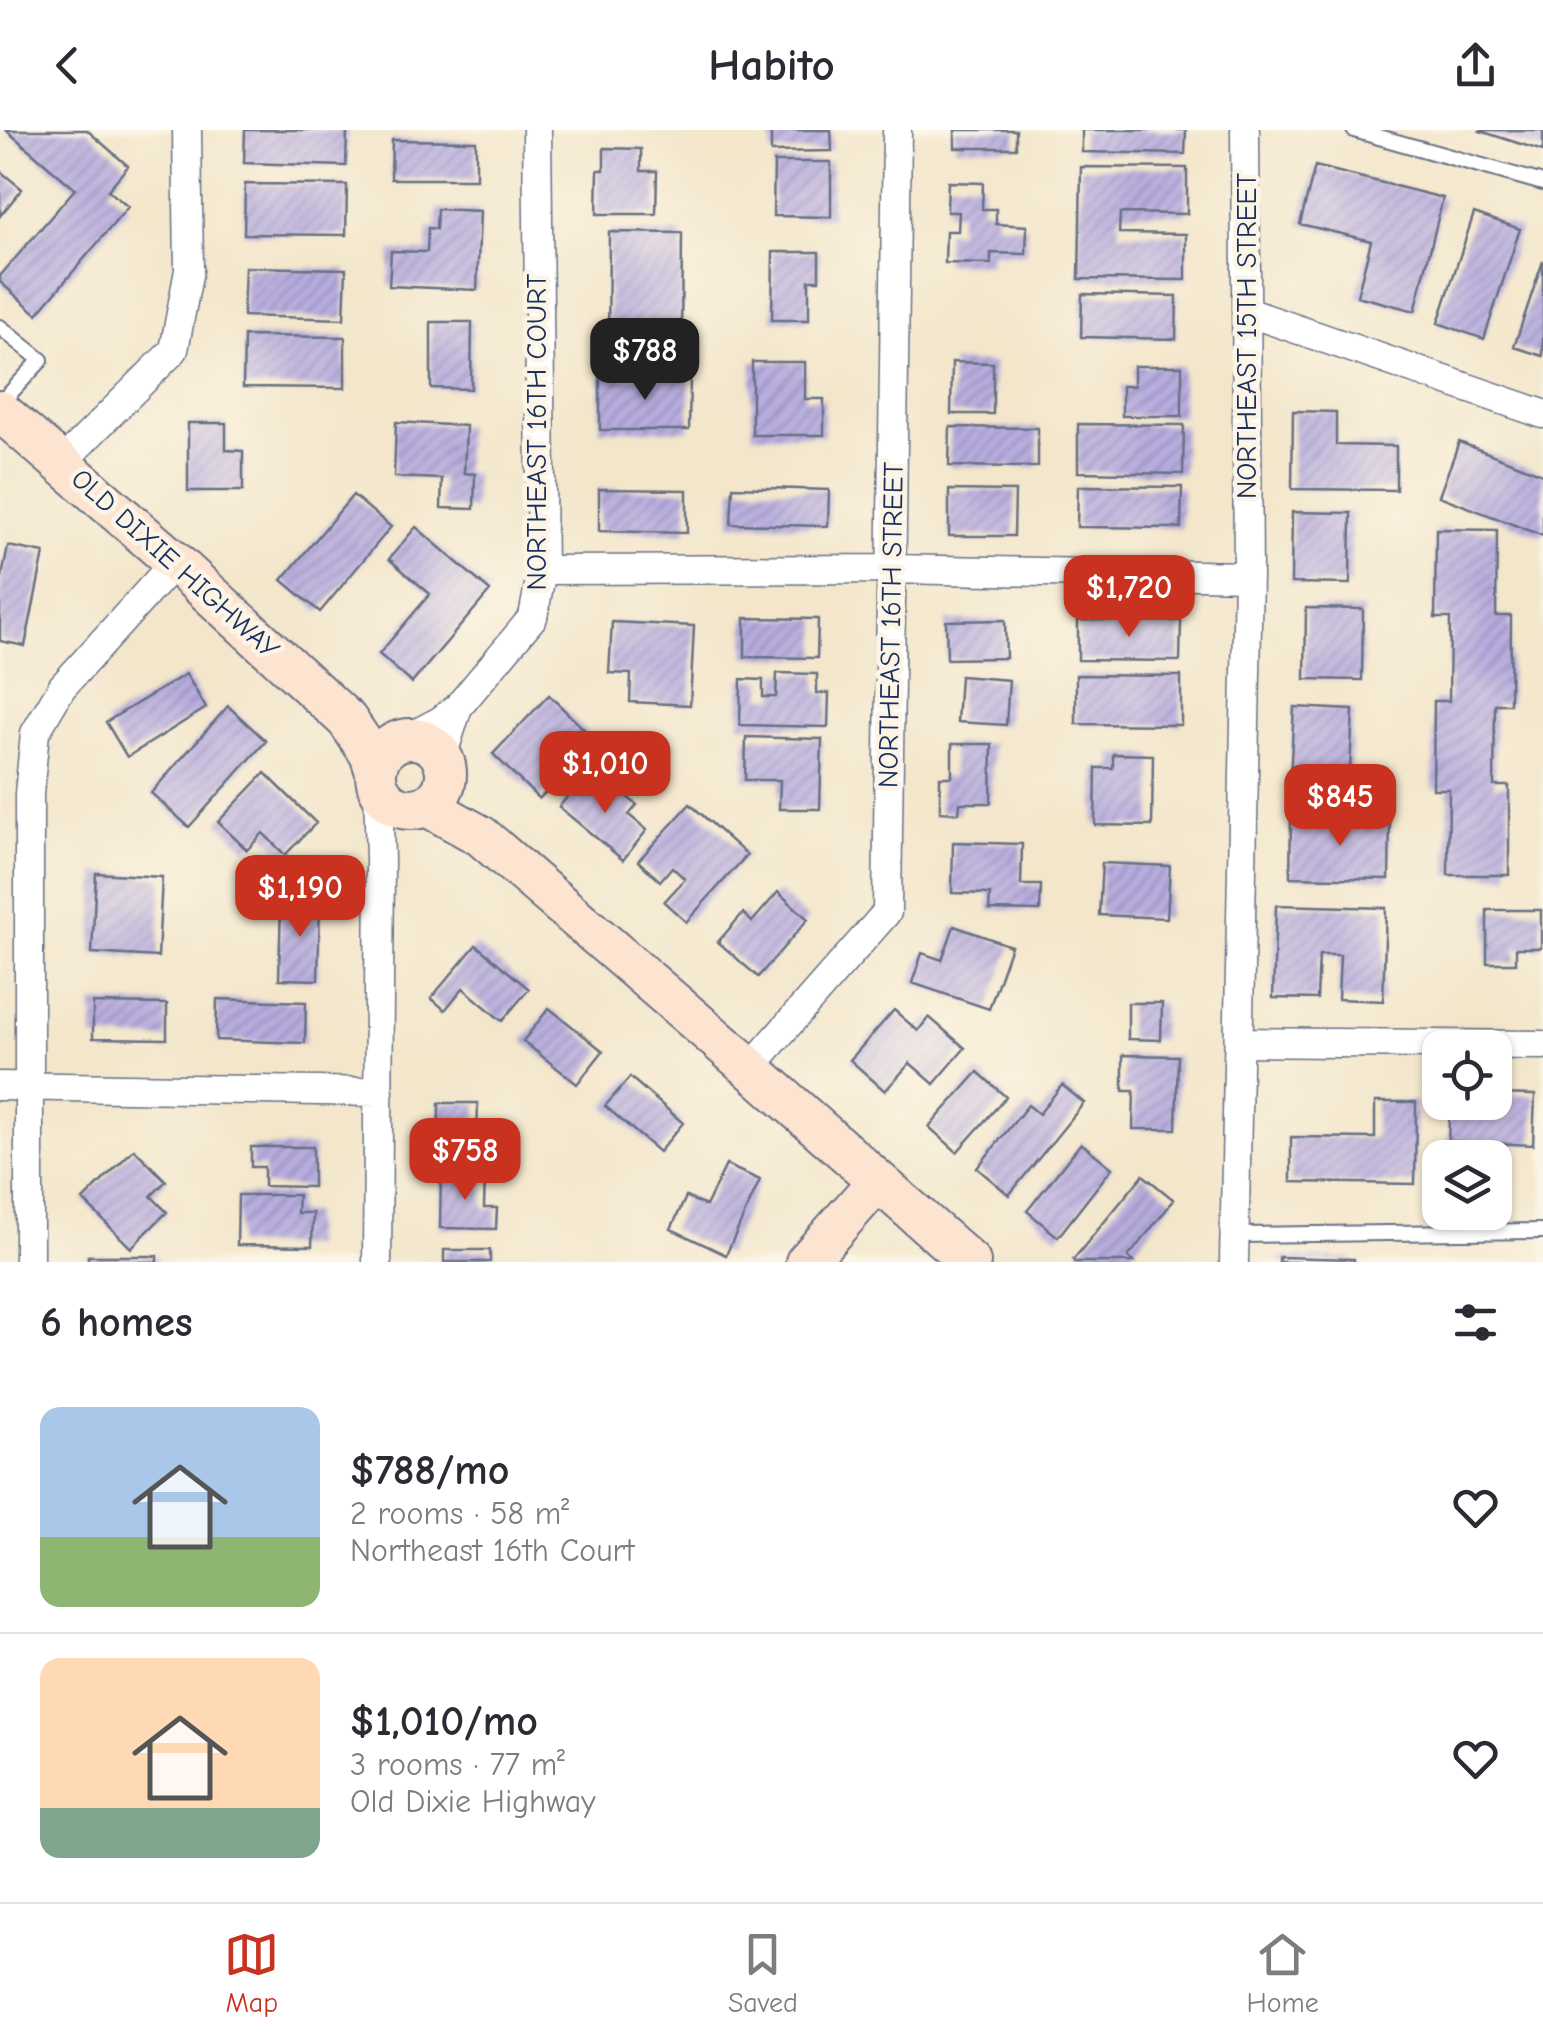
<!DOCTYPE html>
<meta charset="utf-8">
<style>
:root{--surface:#fff;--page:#f7f7f7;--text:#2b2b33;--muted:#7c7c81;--line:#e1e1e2;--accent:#c8321e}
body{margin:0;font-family:"Comic Neue",sans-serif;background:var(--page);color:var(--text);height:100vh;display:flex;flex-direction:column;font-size:38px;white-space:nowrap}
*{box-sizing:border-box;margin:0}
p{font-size:32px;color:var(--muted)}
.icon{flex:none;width:55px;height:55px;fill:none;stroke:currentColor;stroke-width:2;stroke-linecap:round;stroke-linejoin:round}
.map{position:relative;height:1132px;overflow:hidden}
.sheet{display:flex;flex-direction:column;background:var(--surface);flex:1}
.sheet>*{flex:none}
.fabs{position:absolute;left:1422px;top:900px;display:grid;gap:20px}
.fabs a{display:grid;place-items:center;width:90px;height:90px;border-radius:20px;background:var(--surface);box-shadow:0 2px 8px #0004;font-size:50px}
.price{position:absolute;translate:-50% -85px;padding:0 22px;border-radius:20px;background:var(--accent);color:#fff;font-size:32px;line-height:65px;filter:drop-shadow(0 2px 5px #0008)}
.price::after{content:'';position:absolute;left:50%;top:60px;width:30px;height:22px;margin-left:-15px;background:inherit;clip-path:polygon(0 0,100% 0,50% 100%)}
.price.active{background:#222;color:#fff}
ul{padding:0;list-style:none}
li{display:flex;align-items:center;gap:30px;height:250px;padding:0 40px}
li+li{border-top:2px solid var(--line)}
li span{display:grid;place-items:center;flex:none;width:280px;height:200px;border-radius:20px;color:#555}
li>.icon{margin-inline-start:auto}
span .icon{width:120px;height:120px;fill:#fffc;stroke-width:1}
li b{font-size:42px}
h2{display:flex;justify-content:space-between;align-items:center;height:120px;padding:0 40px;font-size:42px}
header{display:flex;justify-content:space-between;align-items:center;height:130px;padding:0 40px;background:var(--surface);font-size:45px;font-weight:800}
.menu{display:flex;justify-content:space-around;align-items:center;height:140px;border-top:2px solid var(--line);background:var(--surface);font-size:28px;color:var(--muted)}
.menu a{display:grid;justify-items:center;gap:5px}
.menu .active{color:var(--accent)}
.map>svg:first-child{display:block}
.building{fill:url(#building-hatch)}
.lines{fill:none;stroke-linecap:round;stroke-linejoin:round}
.lane-casing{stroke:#676f84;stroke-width:18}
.street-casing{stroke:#676f84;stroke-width:31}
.secondary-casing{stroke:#676f84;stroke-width:44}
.lane{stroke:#fff;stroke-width:14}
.street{stroke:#fff;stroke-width:28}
.secondary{stroke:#fde4d1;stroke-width:40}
.labels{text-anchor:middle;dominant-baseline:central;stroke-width:9;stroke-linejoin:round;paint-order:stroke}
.street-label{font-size:28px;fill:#1b2f5e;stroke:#fcf5e5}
</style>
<header><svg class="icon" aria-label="back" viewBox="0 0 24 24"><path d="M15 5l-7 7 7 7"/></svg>Habito<svg class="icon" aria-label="share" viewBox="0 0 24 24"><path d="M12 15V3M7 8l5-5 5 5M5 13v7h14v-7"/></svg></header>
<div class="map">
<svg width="1543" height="1132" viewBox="0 0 1543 1132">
<defs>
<pattern id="building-hatch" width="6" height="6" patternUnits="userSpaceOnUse" patternTransform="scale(2.5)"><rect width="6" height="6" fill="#b8addf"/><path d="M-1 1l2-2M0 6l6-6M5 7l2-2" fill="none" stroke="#958db8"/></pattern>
</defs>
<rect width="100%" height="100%" fill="#fcf5e5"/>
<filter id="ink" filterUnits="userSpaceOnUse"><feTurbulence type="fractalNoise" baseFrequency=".01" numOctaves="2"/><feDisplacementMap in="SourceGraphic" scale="20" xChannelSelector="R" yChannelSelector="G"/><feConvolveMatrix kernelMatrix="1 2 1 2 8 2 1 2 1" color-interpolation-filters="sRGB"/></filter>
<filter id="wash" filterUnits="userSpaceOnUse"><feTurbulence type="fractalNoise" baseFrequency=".0048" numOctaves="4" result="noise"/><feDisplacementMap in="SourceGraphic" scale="40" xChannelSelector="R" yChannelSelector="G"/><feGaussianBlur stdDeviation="2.25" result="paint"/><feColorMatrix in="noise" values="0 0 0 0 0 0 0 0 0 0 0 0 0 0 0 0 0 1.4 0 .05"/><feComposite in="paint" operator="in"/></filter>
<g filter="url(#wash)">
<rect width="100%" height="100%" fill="#f3e6cb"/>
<g id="blocks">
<path class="building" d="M6 0H87L128 36 108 60 128 77 37 184 0 152V146L75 59Z
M245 0H347L346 36 244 33Z
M771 0H831L832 21 771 22Z
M955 0H1016V18H955Z
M1082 0H1186L1185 24 1082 22Z
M1481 0H1543V21L1480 1Z
M392 10 476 11V49H391Z
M604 18 641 19V41H657L656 84H597L598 40H604Z
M774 32H831V87L773 86Z
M1315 36 1443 68 1415 181 1357 166 1371 111 1300 94Z
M1081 37 1187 38V84L1120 83 1119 103 1186 104V150L1079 149Z
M0 41 22 59 0 86Z
M948 52 983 53 982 79H996V94L1027 96 1026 124 991 123V134L945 133 946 101H958L959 82H947Z
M245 54 347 55 346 105 244 104Z
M437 79 480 81 477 160 389 156 391 121 427 122 428 98 436 99Z
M1474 83 1520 99 1484 209 1438 193Z
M609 102 682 103 681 221H608Z
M773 122H819V150H809V190H772Z
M1543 131V226L1514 217Z
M245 137 346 139 344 189 243 186Z
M1082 164 1177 166 1176 209 1081 207Z
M431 192H472L471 259 431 258Z
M244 206 345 207V258L243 257Z
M752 232H805V269H824V305H752Z
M952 232 993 233V284H951Z
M1134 236H1182V286H1122V256H1134Z
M600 247H690L689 300H600Z
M1293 281 1336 282V315L1396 316V360L1292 359Z
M396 292 466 296 464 343 475 344 474 379 441 378 442 349 394 347Z
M188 293H226V320L243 321V361H188Z
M1078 294 1184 295 1183 344 1078 342Z
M950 297 1038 298V337L949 336Z
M1459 312 1543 344V406L1439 366Z
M1078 356 1182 357 1181 398 1077 397Z
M733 357 829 360 828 396 731 394Z
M599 359 687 360V403L599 401Z
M949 360 1015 361 1014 406H949Z
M353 365 391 397 320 482 282 450Z
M1292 382 1351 383 1350 454 1291 453Z
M416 397 490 461 412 553 379 524 430 464 389 429Z
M1436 399 1497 400 1496 486H1511L1510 574H1495L1494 656H1509V745H1448L1449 659H1433L1434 571H1449L1450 488H1435Z
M8 416 44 423 25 516 0 511V457Z
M1306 478 1363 479 1362 550 1305 549Z
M745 488 818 489 817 528 745 527Z
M1005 490 1006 528 947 529 946 491Z
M1078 490 1181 491 1180 531 1078 530Z
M612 492 694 496 690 575 630 572 631 544 609 543Z
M777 543 817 544V563H829L828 597 740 595 741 549 763 550V567H776Z
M186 544 206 578 127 627 106 592Z
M1076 545 1181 546V595L1076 594Z
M960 546 1009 550 1006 595 957 592Z
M549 565 596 611 539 669 493 624Z
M228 576 266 611 189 697 151 663Z
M1294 577 1353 580 1350 639 1336 638V652L1290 649Z
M746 607 822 609 820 679H779L780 650H745Z
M952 614H992L991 673H960L959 683 940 682V647H952Z
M1113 624 1153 625 1152 696 1095 695 1096 638H1113Z
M265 643 316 693 285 725 263 703 247 720 218 692Z
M585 645 609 665 615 657 637 675 629 685 647 700 623 730 559 677Z
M690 674 747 725 686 792 664 772 685 749 672 737 660 751 638 731Z
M1291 689 1390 690 1389 749 1290 747Z
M953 712 1022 714 1021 755H1041L1040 781 989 780 990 764 952 763Z
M1102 733 1170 736 1167 788 1099 785Z
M96 743 162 747 158 827 92 823Z
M778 762 808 789 758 847 718 812 743 783 752 792Z
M281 771H320L318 850 279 849Z
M1276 775 1386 778 1383 871 1338 869 1340 825H1319L1317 869 1273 868Z
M1487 780H1541V818H1516V833H1487Z
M954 796 1011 816 989 879 912 853 922 823 942 830Z
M476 815 529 859 502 891 463 858 445 880 431 868Z
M217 869 306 872 305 913 216 910Z
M93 873 167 874V909L93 908Z
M1128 873H1162L1161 910 1128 909Z
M549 878 603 921 577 954 523 911Z
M894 880 918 901 929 887 965 918 934 954 910 933 885 961 850 930Z
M1123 925 1178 926 1176 999H1133L1134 961H1123Z
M978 942 1006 967 957 1022 929 997Z
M630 947 683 993 659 1022 605 976Z
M1062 955 1084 973 1009 1065 977 1038 1028 975 1039 984Z
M1495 964 1535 965 1533 1015 1448 1011 1450 972H1495Z
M1375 972H1416L1415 1054 1291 1052V1007L1375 1008Z
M439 973H478L477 1008H489L488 1029H438Z
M1081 1013 1112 1038 1058 1107 1027 1081Z
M251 1017H313V1057L264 1056V1037H251Z
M134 1019 166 1051 151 1066 167 1082 131 1118 83 1070Z
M726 1035 760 1050 726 1125 671 1099 686 1067 706 1076Z
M441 1043 485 1044 484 1078H497L496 1099 440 1098Z
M1143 1045 1174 1070 1128 1127 1134 1132H1074L1073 1130Z
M238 1065H298L297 1083H313L312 1116 237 1115Z
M444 1120H490V1132H444Z
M88 1126H157V1132H88Z
M1279 1127 1354 1129V1132H1279Z"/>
</g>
</g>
<g filter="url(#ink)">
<use href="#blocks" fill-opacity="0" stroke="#676f84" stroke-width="2.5"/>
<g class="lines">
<g class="lane-casing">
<path id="lane" d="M1354 0 1543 53
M0 197 41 230 0 274
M1235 1105 1543 1101"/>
</g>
<g class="street-casing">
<path id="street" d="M1247 182 1543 284
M61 333 174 220 189 140 187 0
M542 440 893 439 1248 446
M404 610 440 591 458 577 533 487 542 440 537 0
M442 627 458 577
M1240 912 1543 915
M750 938 887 782 897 0
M0 956 379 962
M29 1132V664L35 603 62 557 175 432
M377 1132 380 730 378 655
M1234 1132 1248 446 1245 0"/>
</g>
<g class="secondary-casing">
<path id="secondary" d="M0 281 175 432 347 590 370 624 376 642
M376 644a35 35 0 1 1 70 0a35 35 0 1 1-70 0Z
M427 676 481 706 750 938 970 1132
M806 1132 877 1052"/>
</g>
<use href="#lane" class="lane"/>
<use href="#street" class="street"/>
<use href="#secondary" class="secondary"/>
</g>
</g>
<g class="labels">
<g class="street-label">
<text transform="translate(1247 206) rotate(-90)">NORTHEAST 15TH STREET</text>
<text transform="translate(537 302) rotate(-90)">NORTHEAST 16TH COURT</text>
<text transform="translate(175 434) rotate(42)">OLD DIXIE HIGHWAY</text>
<text transform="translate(891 495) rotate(-89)">NORTHEAST 16TH STREET</text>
</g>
</g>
</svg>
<div class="fabs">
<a><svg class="icon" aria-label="locate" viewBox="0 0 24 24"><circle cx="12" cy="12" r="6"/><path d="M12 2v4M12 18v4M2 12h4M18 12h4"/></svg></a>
<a><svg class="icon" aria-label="layers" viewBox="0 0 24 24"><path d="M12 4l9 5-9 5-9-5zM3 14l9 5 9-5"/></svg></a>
</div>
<b class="price active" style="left:645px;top:273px">$788</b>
<b class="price" style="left:1129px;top:510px">$1,720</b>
<b class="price" style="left:605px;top:686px">$1,010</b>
<b class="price" style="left:1340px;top:719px">$845</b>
<b class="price" style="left:300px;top:810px">$1,190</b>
<b class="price" style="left:465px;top:1073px">$758</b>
</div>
<section class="sheet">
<h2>6 homes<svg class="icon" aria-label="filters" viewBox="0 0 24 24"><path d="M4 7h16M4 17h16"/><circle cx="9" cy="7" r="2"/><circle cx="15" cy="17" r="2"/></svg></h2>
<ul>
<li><span style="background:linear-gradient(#a9c7e8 65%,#8fb573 0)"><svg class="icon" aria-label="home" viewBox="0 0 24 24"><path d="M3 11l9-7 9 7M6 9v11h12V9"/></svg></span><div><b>$788/mo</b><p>2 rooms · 58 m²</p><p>Northeast 16th Court</p></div><svg class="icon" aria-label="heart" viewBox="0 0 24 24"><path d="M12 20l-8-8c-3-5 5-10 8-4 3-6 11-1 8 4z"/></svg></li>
<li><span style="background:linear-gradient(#ffd9b3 75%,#7fa58c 0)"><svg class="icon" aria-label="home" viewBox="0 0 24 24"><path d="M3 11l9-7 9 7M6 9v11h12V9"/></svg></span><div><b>$1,010/mo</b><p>3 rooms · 77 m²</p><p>Old Dixie Highway</p></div><svg class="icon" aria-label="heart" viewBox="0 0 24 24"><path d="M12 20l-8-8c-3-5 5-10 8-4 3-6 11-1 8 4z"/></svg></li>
</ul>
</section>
<nav class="menu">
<a class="active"><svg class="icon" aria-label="map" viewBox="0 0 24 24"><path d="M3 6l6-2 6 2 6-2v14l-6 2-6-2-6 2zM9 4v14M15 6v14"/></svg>Map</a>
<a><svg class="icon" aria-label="saved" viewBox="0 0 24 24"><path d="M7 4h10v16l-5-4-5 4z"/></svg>Saved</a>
<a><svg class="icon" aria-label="home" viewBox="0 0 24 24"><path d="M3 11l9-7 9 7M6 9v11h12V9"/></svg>Home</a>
</nav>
